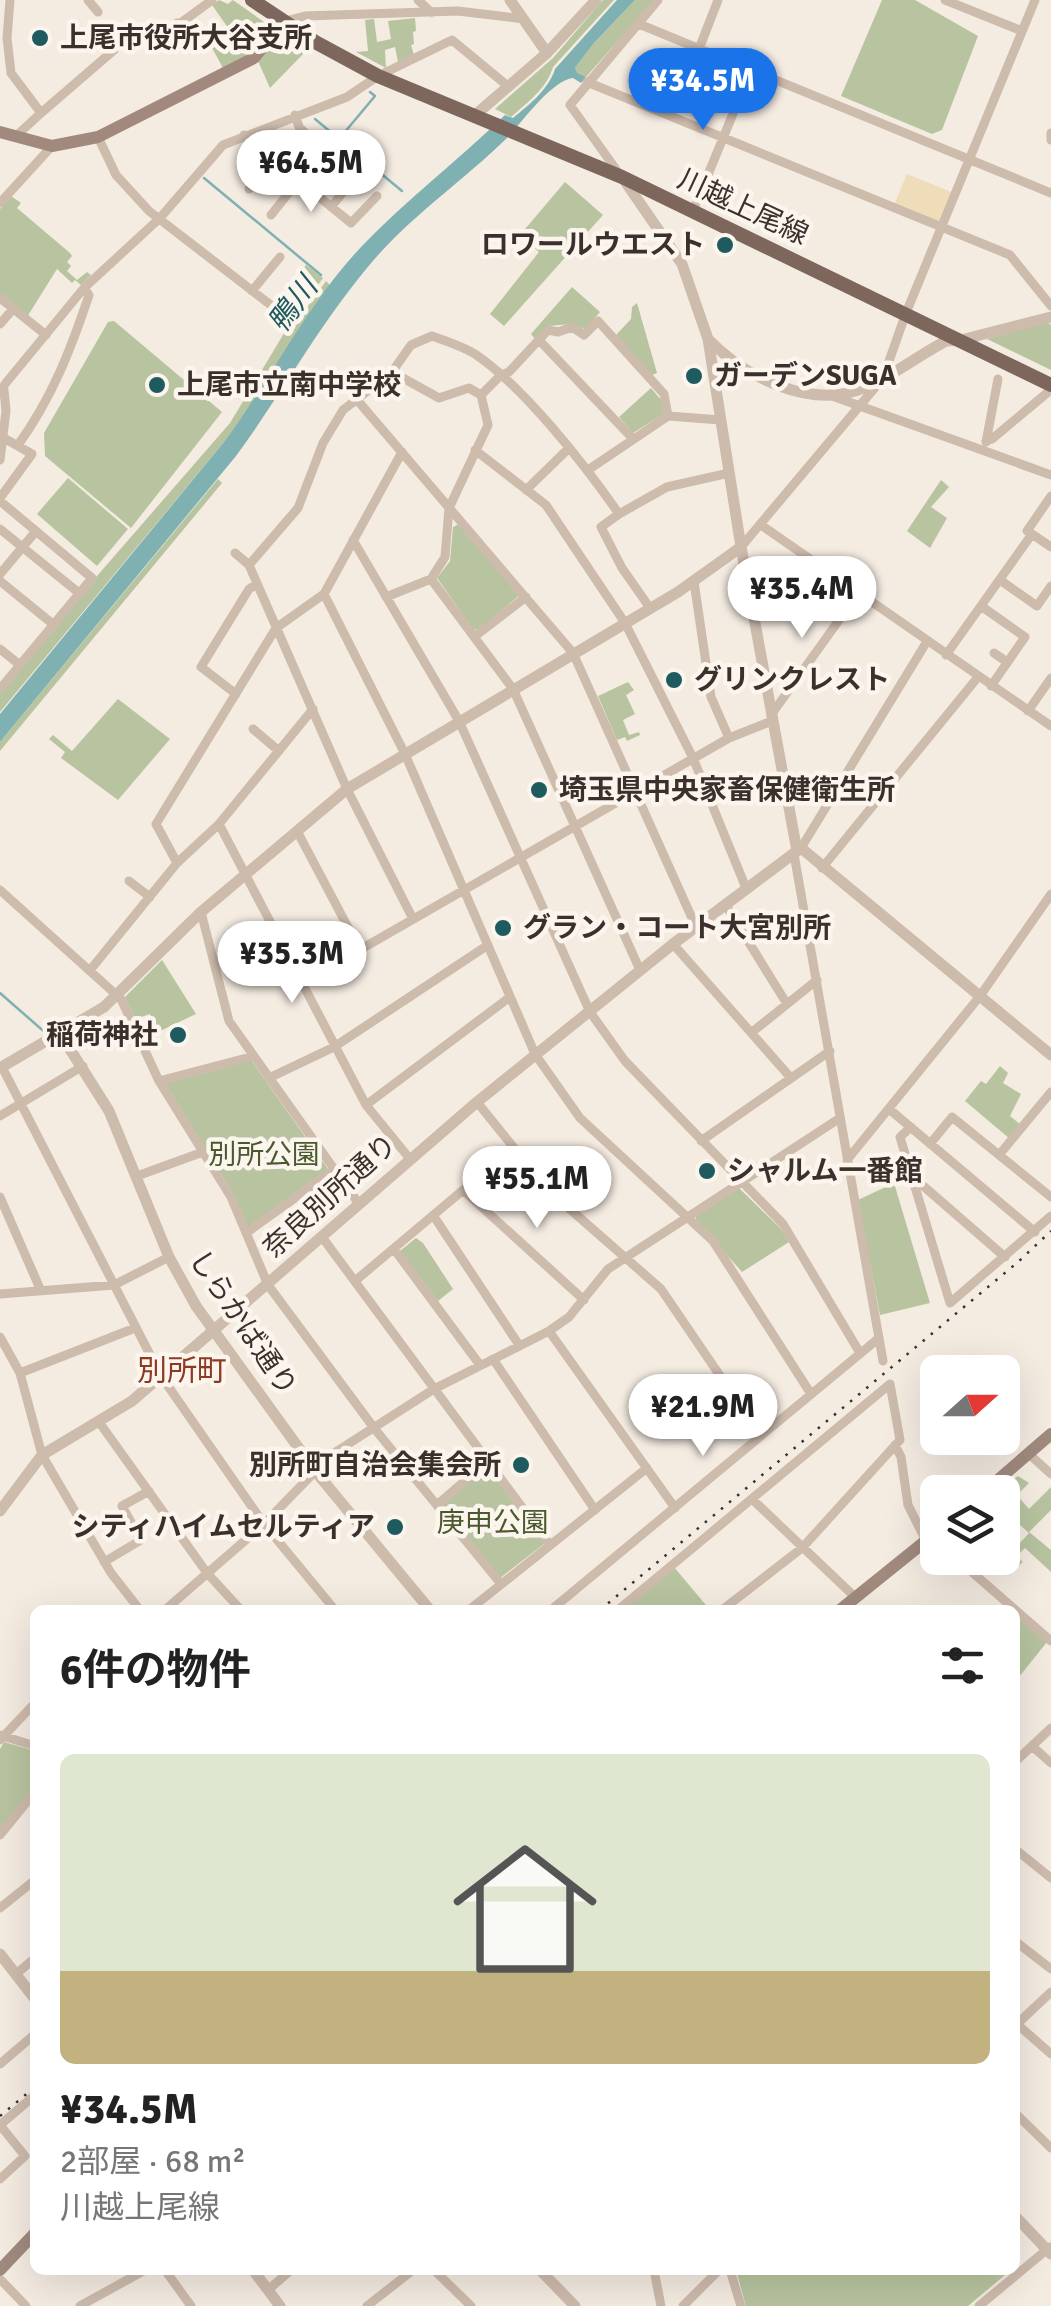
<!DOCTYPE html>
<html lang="ja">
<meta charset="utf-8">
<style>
:root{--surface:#fff;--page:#f6f6f6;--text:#222;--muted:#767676;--accent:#1a73e8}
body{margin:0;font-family:Signika,"Noto Sans JP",sans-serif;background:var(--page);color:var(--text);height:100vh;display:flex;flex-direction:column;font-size:38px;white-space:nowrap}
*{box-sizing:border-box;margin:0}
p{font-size:32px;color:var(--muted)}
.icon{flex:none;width:55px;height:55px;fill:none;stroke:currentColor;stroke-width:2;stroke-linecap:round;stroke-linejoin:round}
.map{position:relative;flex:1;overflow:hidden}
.sheet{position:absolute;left:30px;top:1605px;width:990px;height:670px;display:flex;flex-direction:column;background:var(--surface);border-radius:15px;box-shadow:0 10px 40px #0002}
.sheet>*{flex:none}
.needle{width:65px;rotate:69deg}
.controls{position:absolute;left:920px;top:1355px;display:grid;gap:20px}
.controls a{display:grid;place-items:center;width:100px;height:100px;border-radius:15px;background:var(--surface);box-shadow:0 10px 40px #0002;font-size:50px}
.price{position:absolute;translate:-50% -85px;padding:0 22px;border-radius:35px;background:#fff;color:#222;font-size:32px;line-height:65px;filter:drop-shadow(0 2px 5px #0008)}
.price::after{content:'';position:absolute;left:50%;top:60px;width:30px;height:22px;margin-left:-15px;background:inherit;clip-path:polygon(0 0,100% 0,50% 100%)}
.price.on{background:var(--accent);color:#fff}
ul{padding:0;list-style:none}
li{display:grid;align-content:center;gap:20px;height:530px;padding:0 30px}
li span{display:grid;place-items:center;height:310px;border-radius:15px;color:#555}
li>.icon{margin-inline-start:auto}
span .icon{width:180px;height:180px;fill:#fffc;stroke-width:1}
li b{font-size:42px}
h2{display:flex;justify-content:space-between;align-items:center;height:120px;padding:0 30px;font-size:42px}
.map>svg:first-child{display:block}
.green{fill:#b8c4a0}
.sand{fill:#efdcb8}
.water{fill:#7fb0b2}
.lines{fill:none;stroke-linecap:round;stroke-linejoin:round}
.stream{stroke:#7fb0b2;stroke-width:2.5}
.minor{stroke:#cdbbac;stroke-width:9}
.tertiary{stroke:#cdbbac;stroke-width:11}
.secondary{stroke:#a18a7d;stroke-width:12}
.primary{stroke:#7d675c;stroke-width:14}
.rail{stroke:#3b302b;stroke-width:2.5;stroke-dasharray:2.5 8;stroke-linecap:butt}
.poi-dot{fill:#1f5a5e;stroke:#fbf5ee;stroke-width:4}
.labels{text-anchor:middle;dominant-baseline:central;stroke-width:9;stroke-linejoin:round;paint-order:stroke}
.poi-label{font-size:28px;font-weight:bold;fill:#3b302b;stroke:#fbf5ee;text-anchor:start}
.street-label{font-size:28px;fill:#3b302b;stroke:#fbf5ee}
.park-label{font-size:28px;fill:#4a5a2e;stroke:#fbf5ee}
.water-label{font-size:30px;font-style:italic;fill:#1f5a5e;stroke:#fbf5ee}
.neighbourhood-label{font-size:30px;fill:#8c3b22;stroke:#fbf5ee}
</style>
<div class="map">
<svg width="1051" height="2306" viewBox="0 0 1051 2306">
<rect width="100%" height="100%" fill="#f4ebe1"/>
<path class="green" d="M219 0 228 4 233 0 264 22 268 33 250 55 224 70 204 33 214 27 221 39 231 32 212 5Z
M603 0H614L553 67C547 88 528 102 511 117L495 109 553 58Z
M635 0H654L586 77 577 74 575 68 594 43Z
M882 0H915L978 36 942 130 932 134 841 96Z
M415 18 416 31 413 32 414 44 411 45 414 55 398 62 395 47 385 50 386 68 356 52 368 51 365 20 374 19 377 42 391 39 388 21Z
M285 39 306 51 270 88 258 61 278 40Z
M565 182 603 215 504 326 490 314 539 252 520 235Z
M11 196 21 203 17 208 70 253 72 256 67 262 71 266 67 271 77 280 87 272 91 275 81 285 75 280 72 283 57 269 27 317 0 294V209Z
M306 265 323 278 292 321 273 304Z
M326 281 330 285 255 401 224 442 0 712V694L97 576 230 423 289 325 293 327Z
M572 287 600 312 585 329 571 324 548 326 535 339 531 334Z
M637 303 657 373 652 375 616 335 631 319 632 307Z
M114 321 222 412 131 528 45 456 44 433 108 322Z
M1047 322 1051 325V370L987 339Z
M651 388 662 401 665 413 633 433 619 417Z
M68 478 128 529 97 566 37 514Z
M218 479 222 483 0 751V742Z
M941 480 949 487 931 507 947 518 930 548 907 531Z
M459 524 519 596 478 630 473 629 437 578 450 561 453 527Z
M628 682 634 690 626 695 635 714 623 720 629 735 639 732 640 735 627 741 625 737 617 740 598 696Z
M118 699 170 739 118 800 61 758 65 752 49 739 53 735 72 751Z
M162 960 196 1014 158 1032 150 1014 135 1019 125 997Z
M251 1060 328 1169 248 1227 231 1189 165 1083Z
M1000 1066 1008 1073 1003 1083 1021 1094 1010 1116 1021 1125 1010 1139 965 1101 981 1081 986 1084Z
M894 1183 930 1303 880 1315 858 1200Z
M739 1188 780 1228 789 1242 742 1272 696 1220V1216Z
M416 1238 423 1243 453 1289 438 1301 400 1251Z
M487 1467 544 1544 500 1578 442 1504Z
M1018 1476 1029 1483 1017 1495 1029 1509 1051 1487V1510L1029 1532 1051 1550V1572L1025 1548 1017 1556 1023 1562 1015 1569 1006 1558 1029 1533 1003 1510 1002 1492H997Z
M674 1567 710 1610H623Z
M1015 1615 1047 1642 1015 1682Z
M4 1742 35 1751V1788L0 1831V1749Z
M736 2270H1011L968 2306H746Z"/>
<path class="sand" d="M907 174 951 192 938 223 894 205Z"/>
<path class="water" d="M617 0H635L594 43 575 68 577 73 586 77 581 83 573 78C552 80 522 122 507 138 463 181 412 215 372 262 320 323 283 392 236 456L0 742V714L224 442C272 378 307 304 362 246 407 199 459 160 505 115L513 118C529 105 549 89 555 69Z"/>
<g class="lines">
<path class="stream" d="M315 119 402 191
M339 139 375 96 370 92
M204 178 321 275
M0 993 48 1035"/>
<path class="minor" d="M10 0 7 38 11 73 41 113 15 137
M88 0 98 12
M418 0 432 13
M945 0 1022 31
M286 21 305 16 458 11 524 19
M177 23 184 38
M639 24 1051 193
M156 41 212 0
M699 49 718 0
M587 82 1010 255 1051 306
M41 113 114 50
M295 115 299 127 311 138 297 155
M1051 133V140
M244 135 351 223 377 196
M98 137 116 175 149 211 294 323
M620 175 570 105 658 0
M308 187 329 161H335L353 176V180L331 207
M249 189 274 160
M0 203 52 146
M693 211 751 70
M271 215 299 180
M252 291 280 257
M0 298 46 335
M0 324 13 309
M539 340 633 439
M392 372 439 398 469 388 481 395
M0 394 5 384 84 288
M835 397 1051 475
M358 401 573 653 696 927
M986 441 992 439 1047 393
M986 442 998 379
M18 445C52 398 71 349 89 295L84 288 160 218 223 145 347 97 378 76 452 40 509 87
M475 450 546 505 625 623 693 758 746 888
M0 460 6 411 4 390
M588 470 668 416 721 420
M526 490 569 448
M0 498 32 454 2 437
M0 501 92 578 0 689
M619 514 601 527 622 568 650 608
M761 525 1051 726
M0 529 79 593
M1032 534 1051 547
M353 540 459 721 590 1012 625 1061 783 1224 860 1353
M741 547 883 378 906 313 1035 0
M235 553 249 565 347 789 413 919
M249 565 298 508 323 443 343 410 392 372 411 345 432 336C446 341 462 346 475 354 524 387 585 465 619 514L667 487 729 473
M0 574 36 531
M431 579 445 557 449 508 488 425 481 395 501 375 509 372 548 330 558 332 572 327 584 335 598 321 664 394 668 416
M1000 580 1037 606 1051 586
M0 581 54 625
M694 582 711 697 729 738 772 721
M324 594 405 754 535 1054 580 1118 713 1241 811 1394
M386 597 431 579 513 689 640 970
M981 606 1025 637 991 686
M474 637 526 597
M0 649 20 665
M994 653 1007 662
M946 655 1032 534 1027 531 1051 496
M236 694 201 667 249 589 257 584
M1028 711 1051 678
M771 715 857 595
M253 729 279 751
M219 824 366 1105 410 1159
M297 831 360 950
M801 848 926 643
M794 854 883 1361
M177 863 156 824 276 628 324 594 402 452
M822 868 978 677
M129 881 150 897
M0 890 121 999 159 1081 231 1197 268 1285 374 1428 501 1584
M725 904 787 1004
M201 912 229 1021 359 1204
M673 944 791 1078
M91 969 177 863 219 824 313 709
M302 983 729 738
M751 1033 817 980
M2 1067 161 1376 264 1524 335 1610
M269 1078 334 1047 488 945
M159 1081 254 1056
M477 1102 547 1189 661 1289 761 1436
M366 1105 510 997
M889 1109 1035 1232
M0 1116 83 1066
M911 1127 900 1137 950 1303 1051 1216
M701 1141 830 1051
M930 1144 952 1117 1051 1197
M999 1155 1051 1092
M847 1160 980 996 1051 894
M137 1176 203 1152
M913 1183 921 1184 1005 1257
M463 1190 584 1300
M0 1197 41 1291
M433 1215 519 1345
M246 1233 334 1170
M322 1237 550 1545
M394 1249 480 1365
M355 1281 513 1148
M0 1294 114 1285 169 1257
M549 1331 675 1508
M0 1337 20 1373 42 1455 111 1573 140 1610
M493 1359 595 1510
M20 1373 135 1328
M99 1422 207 1573 241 1610
M895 1445 901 1457 908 1505 926 1541
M1029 1454 1051 1474
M752 1499 856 1598
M437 1505 488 1461
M956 1558 1051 1641
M104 1562 141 1540 122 1506 149 1491
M165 1610 264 1524 331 1455 434 1389 549 1331 569 1317 608 1269 840 1118
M469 1610 647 1468
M551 1610 879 1338
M618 1610 890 1384 900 1440 802 1548 722 1610
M0 1735 35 1746
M0 1740 35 1703
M1032 1746 1051 1763
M1015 1762 1051 1728
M0 1835 35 1792
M1015 1849 1051 1878
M0 1908 35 1880
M1015 1941 1051 1969
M16 1974 35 1958
M1017 2024 1051 2054
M1015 2026 1051 1992
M0 2064 35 2034
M1015 2113 1051 2148
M0 2125 25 2156 0 2179
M0 2125 35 2095
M165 2270 191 2306
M434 2270 471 2306
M654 2270 661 2306
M730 2270 741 2306
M0 2279 26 2306
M268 2290 291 2270
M80 2306 145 2270
M367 2306 413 2270
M683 2306 719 2270
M979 2306 1050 2247"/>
<path class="tertiary" d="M510 0 547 53
M474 116 547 53 596 0
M622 177 682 264 708 339 741 547 797 851
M708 339C745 377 810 410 864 388 891 377 919 355 946 341L961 340 1051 317
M797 851 801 848 1051 1055
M61 1035 109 1111 169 1257 196 1306 316 1472 430 1610
M0 1068 104 1007 201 912 347 789 678 592 741 547
M0 1511 42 1455 132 1401 477 1102 673 944 797 851
M0 1954 35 1999
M1015 2216 1051 2254
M253 2270 280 2306
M540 2270 575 2306"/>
<path class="secondary" d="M0 132 52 146 98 137 254 58 284 22
M984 1492 1051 1434
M840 1610 938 1531
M0 2270 35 2233"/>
<path class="primary" d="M252 0 317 43 378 76 622 177 1051 385"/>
<path class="rail" d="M600 1610 1018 1262 1051 1231
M0 2116 35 2087"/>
</g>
<g class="poi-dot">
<circle cx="40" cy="38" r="10"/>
<circle cx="725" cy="245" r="10"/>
<circle cx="694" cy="376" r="10"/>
<circle cx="157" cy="385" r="10"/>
<circle cx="674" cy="680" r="10"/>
<circle cx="539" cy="790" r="10"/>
<circle cx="503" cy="928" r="10"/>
<circle cx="178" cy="1035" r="10"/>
<circle cx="707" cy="1171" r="10"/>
<circle cx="521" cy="1465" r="10"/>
<circle cx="395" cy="1527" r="10"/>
</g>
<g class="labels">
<g class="poi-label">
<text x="60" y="38">上尾市役所大谷支所</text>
<text x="705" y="245" text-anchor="end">ロワールウエスト</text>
<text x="714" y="376">ガーデンSUGA</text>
<text x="177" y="385">上尾市立南中学校</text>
<text x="694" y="680">グリンクレスト</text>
<text x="559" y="790">埼玉県中央家畜保健衛生所</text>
<text x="523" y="928">グラン・コート大宮別所</text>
<text x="158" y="1035" text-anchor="end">稲荷神社</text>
<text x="727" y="1171">シャルム一番館</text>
<text x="501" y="1465" text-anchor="end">別所町自治会集会所</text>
<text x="375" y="1527" text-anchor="end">シティハイムセルティア</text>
</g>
<g class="street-label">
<text transform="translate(743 207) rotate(25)">川越上尾線</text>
<text transform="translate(330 1196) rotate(-42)">奈良別所通り</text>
<text transform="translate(243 1323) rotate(56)">しらかば通り</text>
</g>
<g class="park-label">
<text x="264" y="1155">別所公園</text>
<text x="493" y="1523">庚申公園</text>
</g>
<g class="water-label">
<text transform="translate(293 305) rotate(-53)">鴨川</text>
</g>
<g class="neighbourhood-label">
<text x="182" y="1371">別所町</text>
</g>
</g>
</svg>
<div class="controls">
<a><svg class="needle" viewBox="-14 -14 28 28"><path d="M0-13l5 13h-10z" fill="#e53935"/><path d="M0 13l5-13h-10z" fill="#767676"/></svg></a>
<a><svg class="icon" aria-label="layers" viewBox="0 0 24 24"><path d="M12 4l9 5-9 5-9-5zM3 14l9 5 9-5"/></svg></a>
</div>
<b class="price on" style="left:703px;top:133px">¥34.5M</b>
<b class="price" style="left:311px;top:215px">¥64.5M</b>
<b class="price" style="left:802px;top:641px">¥35.4M</b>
<b class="price" style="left:292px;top:1006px">¥35.3M</b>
<b class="price" style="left:537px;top:1231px">¥55.1M</b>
<b class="price" style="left:703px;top:1459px">¥21.9M</b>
<section class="sheet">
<h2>6件の物件<svg class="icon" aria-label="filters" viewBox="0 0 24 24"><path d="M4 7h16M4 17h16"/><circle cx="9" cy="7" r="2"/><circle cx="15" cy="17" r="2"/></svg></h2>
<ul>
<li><span style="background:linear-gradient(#dfe7d0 70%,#c2b280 0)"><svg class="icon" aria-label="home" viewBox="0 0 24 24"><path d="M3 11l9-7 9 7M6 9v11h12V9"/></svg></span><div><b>¥34.5M</b><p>2部屋 · 68 m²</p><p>川越上尾線</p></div></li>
</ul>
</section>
</div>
